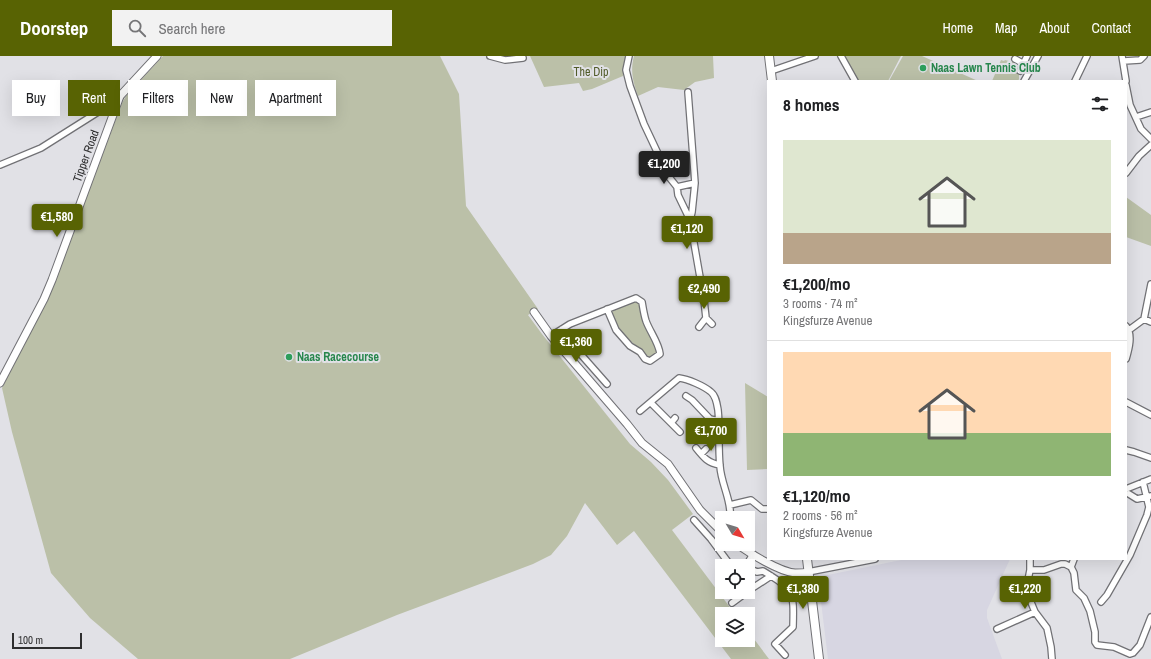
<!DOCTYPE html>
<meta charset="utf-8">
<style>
:root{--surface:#fff;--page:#f2f2f2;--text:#202124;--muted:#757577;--line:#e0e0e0;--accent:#586303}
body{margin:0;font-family:"Archivo Narrow",sans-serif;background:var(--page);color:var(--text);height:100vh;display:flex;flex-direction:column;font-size:15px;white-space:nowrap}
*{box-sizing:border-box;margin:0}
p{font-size:13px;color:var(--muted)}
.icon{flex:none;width:22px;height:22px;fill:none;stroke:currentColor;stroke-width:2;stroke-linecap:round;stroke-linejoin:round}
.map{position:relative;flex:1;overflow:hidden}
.side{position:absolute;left:767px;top:24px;width:360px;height:480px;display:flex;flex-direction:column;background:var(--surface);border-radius:0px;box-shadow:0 4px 16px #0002}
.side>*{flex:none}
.banner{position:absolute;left:12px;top:24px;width:380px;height:36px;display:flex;gap:8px}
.needle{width:26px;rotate:128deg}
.fabs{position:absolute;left:715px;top:455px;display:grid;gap:8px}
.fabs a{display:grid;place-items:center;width:40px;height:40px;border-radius:0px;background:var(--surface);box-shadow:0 4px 16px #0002;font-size:20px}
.scale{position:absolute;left:12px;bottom:10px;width:70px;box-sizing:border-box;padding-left:4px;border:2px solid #2e2e2f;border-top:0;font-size:11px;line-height:14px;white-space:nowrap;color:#2e2e2f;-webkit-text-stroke:3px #e1e1e6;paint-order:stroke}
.price{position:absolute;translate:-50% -34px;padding:0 9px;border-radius:4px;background:var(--accent);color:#fff;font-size:13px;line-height:26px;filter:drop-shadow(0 1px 2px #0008)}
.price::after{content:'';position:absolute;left:50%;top:24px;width:12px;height:9px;margin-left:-6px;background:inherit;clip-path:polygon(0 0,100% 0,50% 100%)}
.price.on{background:#222;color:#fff}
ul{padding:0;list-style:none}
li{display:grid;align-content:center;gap:8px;height:212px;padding:0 16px}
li+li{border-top:1px solid var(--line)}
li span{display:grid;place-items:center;height:124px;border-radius:0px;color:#555}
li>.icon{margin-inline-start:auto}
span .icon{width:72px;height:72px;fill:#fffc;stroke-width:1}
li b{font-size:17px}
h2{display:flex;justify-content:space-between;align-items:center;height:48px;padding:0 16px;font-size:17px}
.chip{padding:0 14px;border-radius:0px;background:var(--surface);box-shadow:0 4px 16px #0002;font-size:14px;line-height:36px}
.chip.on{background:var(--accent);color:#fff}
header{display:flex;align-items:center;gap:24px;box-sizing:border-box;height:56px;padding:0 20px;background:var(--accent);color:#fff}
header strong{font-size:19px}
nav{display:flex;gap:22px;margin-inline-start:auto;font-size:14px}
.search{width:280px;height:36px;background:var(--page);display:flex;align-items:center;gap:10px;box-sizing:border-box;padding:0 14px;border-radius:0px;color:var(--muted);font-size:15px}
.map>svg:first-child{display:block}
.built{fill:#d7d6e2}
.green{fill:#bbc0a8}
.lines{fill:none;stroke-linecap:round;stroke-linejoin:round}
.minor-casing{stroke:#717175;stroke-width:8}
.tertiary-casing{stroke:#717175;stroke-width:9}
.secondary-casing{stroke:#717175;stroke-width:10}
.minor{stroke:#fff;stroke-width:5.5}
.tertiary{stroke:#fff;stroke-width:7}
.secondary{stroke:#fff;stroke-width:8}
.leisure-dot{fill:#2e9e5b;stroke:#e1e1e6;stroke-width:1.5}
.labels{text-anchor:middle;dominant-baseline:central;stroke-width:4;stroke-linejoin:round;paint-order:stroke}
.leisure-label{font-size:12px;font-weight:bold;fill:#27864d;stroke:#e1e1e6;text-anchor:start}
.park-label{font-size:12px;fill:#515b29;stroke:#e1e1e6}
.street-label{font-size:12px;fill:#2e2e2f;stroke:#e1e1e6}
</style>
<header>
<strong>Doorstep</strong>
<div class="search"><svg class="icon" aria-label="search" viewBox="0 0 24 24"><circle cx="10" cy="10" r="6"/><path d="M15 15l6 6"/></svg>Search here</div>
<nav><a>Home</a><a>Map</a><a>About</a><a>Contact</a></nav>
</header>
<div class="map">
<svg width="1151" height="603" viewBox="0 0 1151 603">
<rect width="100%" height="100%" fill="#e1e1e6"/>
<path class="built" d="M906 503H1010L987 554V562L1002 603H828L818 521Z"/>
<path class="green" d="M163 0H440L459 38 466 150 538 253 528 259 542 278 630 388 651 406 668 424 693 458 672 474 735 558H722V584H748V575L769 603H731L634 475 617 489 585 447 567 480 551 499 533 508 397 559 290 603H138L90 562 51 517 12 376 2 332 51 235 122 47 126 40Z
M530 0H626L623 20 592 33 583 35 579 27 544 31Z
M634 0H713L714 22 695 26 684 34 658 31 638 40C633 26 630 15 634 0Z
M844 0H901L888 25H858Z
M903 0H922L978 25H889Z
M1001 4 1004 5 1005 4 1013 6 1019 11V23L1018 25H992Z
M1126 141 1151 159V190L1126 181Z
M637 244H639C641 253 643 261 646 269 649 278 657 289 658 296L651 301C646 300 645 297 641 294 628 283 615 272 612 254Z
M745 327 768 341V413L747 414Z"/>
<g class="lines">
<g class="minor-casing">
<path id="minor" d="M490 0 505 4 523 2
M629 0 626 14 630 30 644 68 669 121 677 131 695 127 688 36
M841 0 855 25
M1122 0 1126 25
M1015 3 1024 8
M1124 5 1140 4 1144 0
M771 15 815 0
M1020 15 1027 0
M1024 25 1038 0
M1075 25 1087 0
M1126 29 1130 49 1141 73 1151 83
M1136 61 1151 56
M0 109 41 92 106 51 120 41
M1126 117 1139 100 1151 89
M695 127 692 156 690 164 704 244 706 262
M677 131 678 139 690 164
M1144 263 1151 266
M1126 270C1133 278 1129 293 1126 303
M699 271 706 262 712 268
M562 273 569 285 607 328
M1129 274 1144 263 1151 228
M551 280 570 268 636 242 642 246C643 252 644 259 646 265 650 276 659 287 660 298L650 305 645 303 640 296 630 290 616 274 607 253
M686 340 692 344 710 363 719 365
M1126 346 1151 359
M651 347 680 376
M640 355 679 322C688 323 704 330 711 336 716 340 717 348 718 354 720 372 718 391 720 410 721 428 732 445 730 462
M671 367 675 362
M696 392C704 402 708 407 720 409
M1126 394 1134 396 1151 402
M701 398 706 393
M1126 433 1151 423
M1129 438 1137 443 1151 440
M730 449 751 444 762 453H768
M694 464 711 483 731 510
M1030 503V514L1026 534 1035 556 1047 572 1051 591 1052 603
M746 510 753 498
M1071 511 1074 503
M748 512 757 516 763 515C794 534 794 535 793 571L775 588 785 599
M1030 514H1044L1061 508H1065L1071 511 1074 517 1076 534 1084 542 1090 555 1095 576V586L1097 589 1114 591 1130 598 1133 597 1140 589 1151 561
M808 516 875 503
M748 535 771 520
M1101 546 1107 539 1130 499 1147 459 1149 451 1143 426
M732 547 747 536
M997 573 1035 556"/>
</g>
<g class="tertiary-casing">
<path id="tertiary" d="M534 256 551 280 627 368 642 387 668 408 700 454 722 476
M0 327 44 243 52 224 120 40 157 0
M737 488C749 497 780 516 795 517 799 517 804 517 808 516"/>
</g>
<g class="secondary-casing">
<path id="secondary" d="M769 0 772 25
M807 503 819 603"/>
</g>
<use href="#minor" class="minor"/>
<use href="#tertiary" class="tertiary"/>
<use href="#secondary" class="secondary"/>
</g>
<g class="leisure-dot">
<circle cx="923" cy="12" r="4"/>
<circle cx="289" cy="301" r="4"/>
</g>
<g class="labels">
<g class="leisure-label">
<text x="931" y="12">Naas Lawn Tennis Club</text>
<text x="297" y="301">Naas Racecourse</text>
</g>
<g class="park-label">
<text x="591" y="16">The Dip</text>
</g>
<g class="street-label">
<text transform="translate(86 100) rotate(-70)">Tipper Road</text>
</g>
</g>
</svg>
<div class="fabs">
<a><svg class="needle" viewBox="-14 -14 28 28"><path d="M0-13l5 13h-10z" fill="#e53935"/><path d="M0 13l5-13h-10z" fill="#757577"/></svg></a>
<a><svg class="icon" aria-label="locate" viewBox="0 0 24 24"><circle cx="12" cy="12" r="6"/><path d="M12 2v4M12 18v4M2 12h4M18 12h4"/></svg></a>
<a><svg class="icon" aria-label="layers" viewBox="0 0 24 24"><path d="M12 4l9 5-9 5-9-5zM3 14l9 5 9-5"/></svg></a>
</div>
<div class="scale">100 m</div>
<b class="price on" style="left:664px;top:129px">€1,200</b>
<b class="price" style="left:57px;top:182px">€1,580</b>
<b class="price" style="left:687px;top:194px">€1,120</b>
<b class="price" style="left:704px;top:254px">€2,490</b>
<b class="price" style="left:576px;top:307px">€1,360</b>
<b class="price" style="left:711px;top:396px">€1,700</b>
<b class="price" style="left:803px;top:554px">€1,380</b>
<b class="price" style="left:1025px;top:554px">€1,220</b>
<div class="banner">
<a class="chip">Buy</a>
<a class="chip on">Rent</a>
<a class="chip">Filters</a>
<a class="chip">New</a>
<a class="chip">Apartment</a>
</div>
<section class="side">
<h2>8 homes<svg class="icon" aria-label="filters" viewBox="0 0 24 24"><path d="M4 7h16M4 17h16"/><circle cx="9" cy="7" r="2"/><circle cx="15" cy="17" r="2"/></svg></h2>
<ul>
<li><span style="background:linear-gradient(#dfe7d0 75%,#b9a48a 0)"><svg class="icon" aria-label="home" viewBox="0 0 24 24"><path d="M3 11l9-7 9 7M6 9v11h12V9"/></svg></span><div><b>€1,200/mo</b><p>3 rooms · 74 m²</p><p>Kingsfurze Avenue</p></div></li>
<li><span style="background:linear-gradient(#ffd9b3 65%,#8fb573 0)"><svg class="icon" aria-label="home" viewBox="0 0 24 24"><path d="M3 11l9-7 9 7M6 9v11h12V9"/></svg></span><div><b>€1,120/mo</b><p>2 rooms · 56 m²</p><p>Kingsfurze Avenue</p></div></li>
</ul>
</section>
</div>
